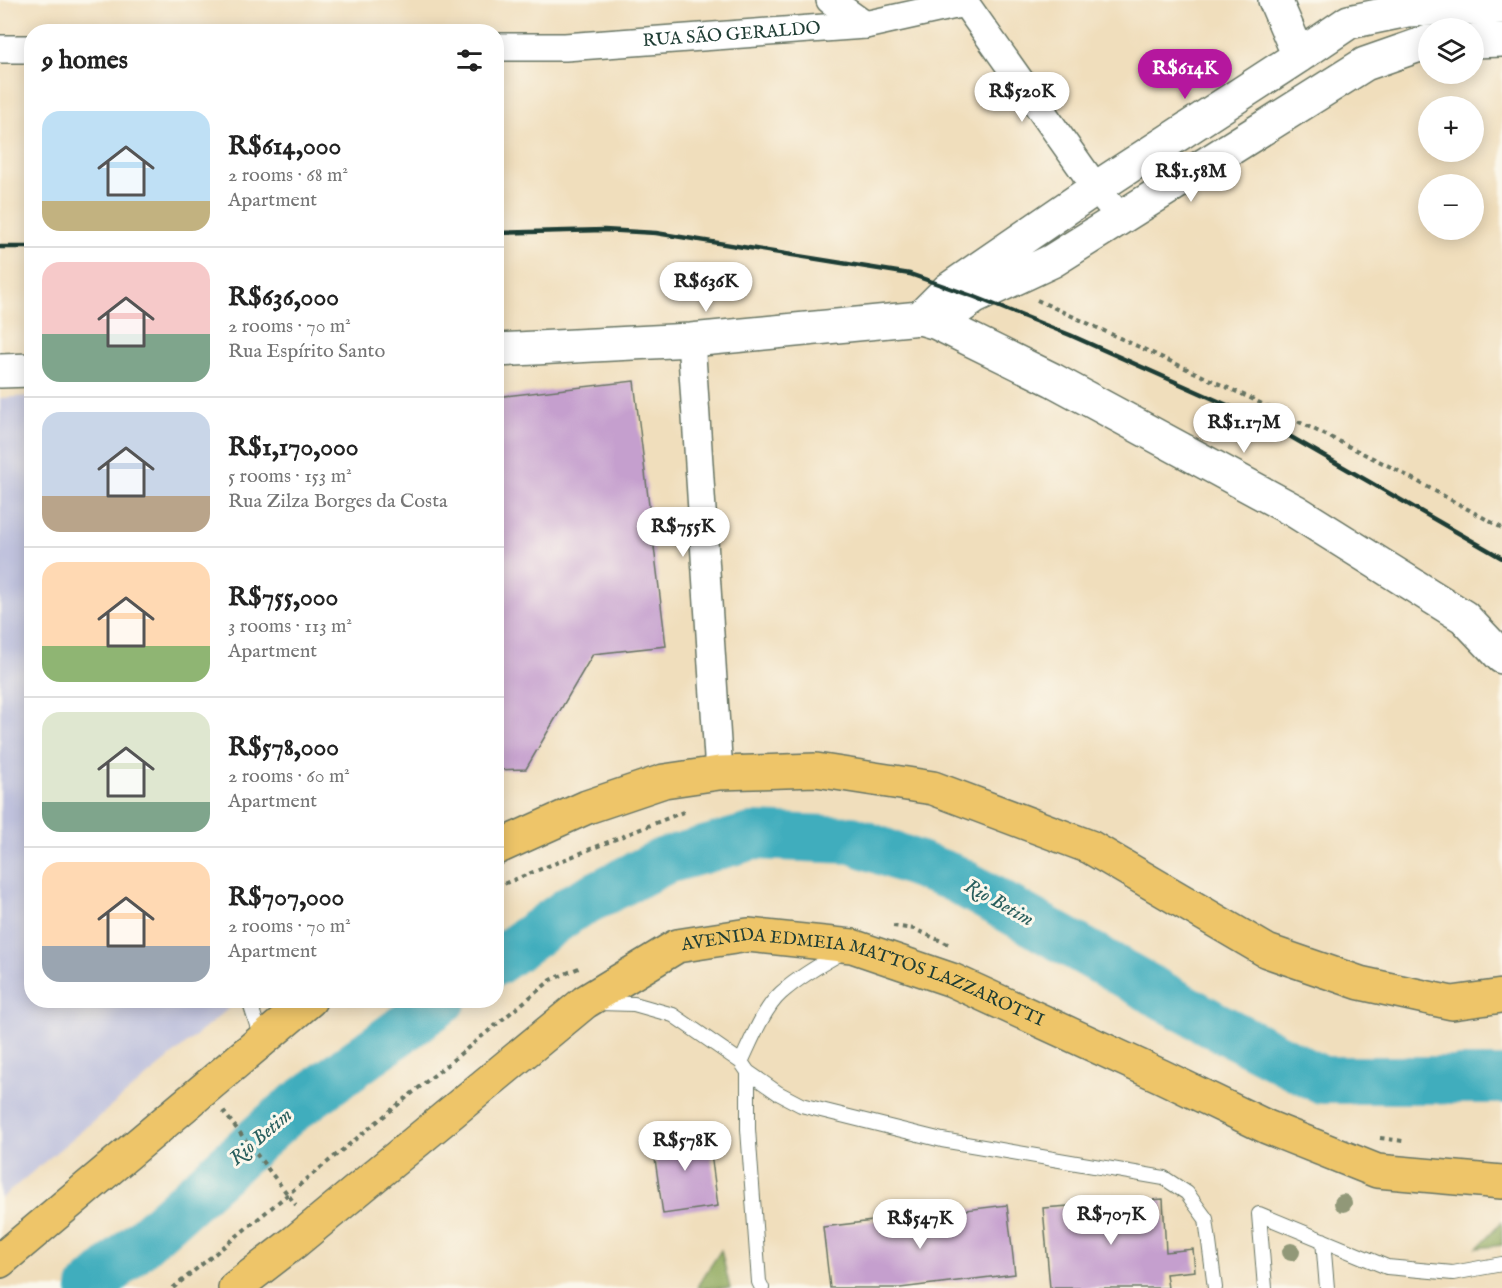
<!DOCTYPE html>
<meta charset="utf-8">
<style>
:root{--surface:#fff;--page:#f6f6f6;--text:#222;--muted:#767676;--line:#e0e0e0;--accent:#b5179e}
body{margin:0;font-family:"IM FELL English",serif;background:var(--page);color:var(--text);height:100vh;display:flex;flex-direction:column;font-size:22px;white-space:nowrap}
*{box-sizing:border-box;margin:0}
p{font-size:20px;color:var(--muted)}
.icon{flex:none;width:33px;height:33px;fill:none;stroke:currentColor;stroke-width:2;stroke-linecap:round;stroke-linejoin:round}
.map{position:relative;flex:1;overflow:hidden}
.panel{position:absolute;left:24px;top:24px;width:480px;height:984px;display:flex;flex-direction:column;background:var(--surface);border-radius:24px;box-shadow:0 3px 15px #0003}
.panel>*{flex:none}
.controls{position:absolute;left:1418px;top:18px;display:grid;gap:12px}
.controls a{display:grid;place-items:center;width:66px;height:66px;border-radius:50%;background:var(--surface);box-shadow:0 3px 15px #0003;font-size:30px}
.price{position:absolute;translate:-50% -51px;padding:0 14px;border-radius:21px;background:#fff;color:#222;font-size:20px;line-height:39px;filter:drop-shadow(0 2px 3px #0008)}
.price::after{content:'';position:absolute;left:50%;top:36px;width:18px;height:14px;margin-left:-9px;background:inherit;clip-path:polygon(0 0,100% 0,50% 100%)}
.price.active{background:var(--accent);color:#fff}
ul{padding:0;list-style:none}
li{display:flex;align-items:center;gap:18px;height:150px;padding:0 18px}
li+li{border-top:2px solid var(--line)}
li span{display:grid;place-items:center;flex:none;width:168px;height:120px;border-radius:18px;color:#555}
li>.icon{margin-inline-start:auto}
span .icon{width:72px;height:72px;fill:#fffc;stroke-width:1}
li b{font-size:26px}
h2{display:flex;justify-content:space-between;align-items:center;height:72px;padding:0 18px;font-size:26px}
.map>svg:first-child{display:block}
.industrial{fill:#c0c2dd}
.forest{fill:#8da75a;stroke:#567247;stroke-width:1.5}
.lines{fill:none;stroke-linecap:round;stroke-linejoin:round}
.river{stroke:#3fadbd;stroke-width:48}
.building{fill:#c59fce}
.service-casing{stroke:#687564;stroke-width:16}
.minor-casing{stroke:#687564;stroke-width:30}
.tertiary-casing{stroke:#687564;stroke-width:36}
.primary-casing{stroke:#687564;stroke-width:36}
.path{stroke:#687564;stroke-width:4;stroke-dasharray:4.5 4.5;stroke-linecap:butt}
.service{stroke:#fff;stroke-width:14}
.minor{stroke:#fff;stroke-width:27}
.tertiary{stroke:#fff;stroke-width:33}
.primary{stroke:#eec569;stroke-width:33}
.rail{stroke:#1f3d34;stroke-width:4.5}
.tree{fill:#919878}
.labels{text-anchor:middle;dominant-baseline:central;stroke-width:6;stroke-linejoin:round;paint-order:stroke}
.street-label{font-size:18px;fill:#1f3d34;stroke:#fbf7ec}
.water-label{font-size:20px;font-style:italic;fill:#295f5d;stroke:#fbf7ec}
</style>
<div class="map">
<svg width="1502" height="1288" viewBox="0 0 1502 1288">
<rect width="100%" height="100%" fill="#fbf7ec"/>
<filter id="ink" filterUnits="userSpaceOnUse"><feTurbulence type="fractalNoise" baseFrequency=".0167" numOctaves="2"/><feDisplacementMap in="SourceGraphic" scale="12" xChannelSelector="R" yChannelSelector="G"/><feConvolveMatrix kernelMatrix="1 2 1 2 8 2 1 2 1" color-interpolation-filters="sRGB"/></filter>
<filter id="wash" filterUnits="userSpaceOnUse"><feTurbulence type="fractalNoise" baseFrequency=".008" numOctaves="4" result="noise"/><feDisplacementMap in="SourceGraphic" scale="24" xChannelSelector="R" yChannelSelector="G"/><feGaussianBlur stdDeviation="1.35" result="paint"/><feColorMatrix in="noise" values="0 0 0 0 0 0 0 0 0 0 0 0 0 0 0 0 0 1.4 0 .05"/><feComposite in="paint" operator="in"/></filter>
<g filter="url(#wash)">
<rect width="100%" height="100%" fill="#f0debc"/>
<path class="industrial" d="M31 396 32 1000H227L228 1009 0 1199V398Z"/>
<path class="forest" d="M1502 1222V1245L1477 1248Z
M721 1250 730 1288H698V1285Z"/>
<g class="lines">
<path class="river" d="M496 962 575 906 664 861 754 836 852 840 954 878 1211 1023 1322 1080H1502
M91 1288 287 1113 443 1000"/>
</g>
<g id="blocks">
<path class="building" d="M634 381 666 646 593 654 526 769 496 770V397Z
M708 1131 718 1206 663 1214 652 1139Z
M1163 1199 1166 1252 1193 1249 1195 1271 1166 1274 1168 1288H1050L1043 1208Z
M1007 1205 1015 1274 900 1288H830L823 1227Z"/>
</g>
</g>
<g filter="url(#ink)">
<use href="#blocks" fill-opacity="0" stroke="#687564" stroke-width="1.5"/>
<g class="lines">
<g class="service-casing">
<path id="service" d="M249 1000 262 1041
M599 1003 634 1004 673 1015 741 1062 748 1072
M741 1062C751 1041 764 1008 781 993 799 977 821 964 843 952
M1323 1240 1327 1288
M762 1288 759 1282 748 1129V1072L778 1093 801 1105 942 1140 1164 1178 1187 1193 1206 1219 1215 1288
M1265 1288 1259 1214 1387 1267 1453 1273 1502 1264"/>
</g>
<g class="minor-casing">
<g id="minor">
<path d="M830 0 865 25"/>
<path d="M963 0 1096 188 1120 217"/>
<path id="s1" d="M496 47H565L865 25 964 3"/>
<path d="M0 49H32"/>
<path d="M691 340 719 773"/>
</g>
</g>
<g class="tertiary-casing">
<path id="tertiary" d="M1275 0 1299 56
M1473 41 1502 40
M946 317 975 297 1052 261 1365 64 1428 42
M920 318 949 289 1096 188 1299 56 1349 22 1407 10 1502 7
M496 350 691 340 920 318 937 323 1053 380 1295 511 1464 617 1502 657
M0 371 32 370"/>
</g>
<g class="primary-casing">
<g id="primary">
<path d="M496 848 587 807 664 781 719 773 816 770 933 788 1090 847 1267 951 1360 983 1452 1003 1502 996"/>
<path d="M0 1261 310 1000"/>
<path id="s2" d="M235 1288 296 1241 585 1002 677 946 748 935 852 946 952 980 1161 1076 1267 1127 1377 1171 1502 1182"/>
</g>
</g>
<path class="path" d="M1037 300 1248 397 1395 469 1502 528
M496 887 688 810
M893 926 914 929 948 944
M223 1111 296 1205
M1380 1138 1403 1141
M173 1288 551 980 581 967"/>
<use href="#service" class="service"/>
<use href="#minor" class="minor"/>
<use href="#tertiary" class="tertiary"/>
<use href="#primary" class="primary"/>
<path class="rail" d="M496 233 604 230 656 233 910 274 975 297 1070 335 1263 421 1502 558
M0 247H32"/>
</g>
<g class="tree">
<circle cx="1343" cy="1203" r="9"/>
<circle cx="1291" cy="1252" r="9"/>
</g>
</g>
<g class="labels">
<g class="street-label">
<text stroke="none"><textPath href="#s1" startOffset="236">RUA SÃO GERALDO</textPath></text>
<text stroke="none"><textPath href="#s2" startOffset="753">AVENIDA EDMEIA MATTOS LAZZAROTTI</textPath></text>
</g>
<g class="water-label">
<text transform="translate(999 903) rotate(29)">Rio Betim</text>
<text transform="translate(261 1137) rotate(-41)">Rio Betim</text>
</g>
</g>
</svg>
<div class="controls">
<a><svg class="icon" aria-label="layers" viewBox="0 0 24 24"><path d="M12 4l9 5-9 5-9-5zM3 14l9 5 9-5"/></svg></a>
<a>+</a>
<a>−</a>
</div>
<b class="price active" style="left:1185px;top:100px">R$614K</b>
<b class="price" style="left:1022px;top:123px">R$520K</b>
<b class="price" style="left:1191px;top:203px">R$1.58M</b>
<b class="price" style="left:706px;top:313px">R$636K</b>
<b class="price" style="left:1244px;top:454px">R$1.17M</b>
<b class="price" style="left:683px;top:558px">R$755K</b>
<b class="price" style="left:685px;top:1172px">R$578K</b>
<b class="price" style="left:1111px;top:1246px">R$707K</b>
<b class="price" style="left:920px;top:1250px">R$547K</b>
<section class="panel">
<h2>9 homes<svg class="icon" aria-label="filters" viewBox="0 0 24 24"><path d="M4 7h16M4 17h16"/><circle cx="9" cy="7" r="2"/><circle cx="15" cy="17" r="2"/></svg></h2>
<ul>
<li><span style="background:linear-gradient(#bfe0f5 75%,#c2b280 0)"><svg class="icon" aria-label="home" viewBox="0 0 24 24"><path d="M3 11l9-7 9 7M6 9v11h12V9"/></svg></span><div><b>R$614,000</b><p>2 rooms · 68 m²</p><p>Apartment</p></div></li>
<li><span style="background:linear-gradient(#f6c9c9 60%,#7fa58c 0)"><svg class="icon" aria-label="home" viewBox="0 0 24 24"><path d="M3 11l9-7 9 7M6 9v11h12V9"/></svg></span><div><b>R$636,000</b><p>2 rooms · 70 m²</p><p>Rua Espírito Santo</p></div></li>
<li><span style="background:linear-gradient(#c9d6e8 70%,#b9a48a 0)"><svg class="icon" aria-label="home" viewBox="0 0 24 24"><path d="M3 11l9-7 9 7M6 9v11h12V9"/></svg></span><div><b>R$1,170,000</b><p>5 rooms · 153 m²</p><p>Rua Zilza Borges da Costa</p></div></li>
<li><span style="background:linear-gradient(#ffd9b3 70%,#8fb573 0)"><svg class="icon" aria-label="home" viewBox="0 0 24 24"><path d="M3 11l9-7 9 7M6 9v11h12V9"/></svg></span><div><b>R$755,000</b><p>3 rooms · 113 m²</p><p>Apartment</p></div></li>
<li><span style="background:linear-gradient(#dfe7d0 75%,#7fa58c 0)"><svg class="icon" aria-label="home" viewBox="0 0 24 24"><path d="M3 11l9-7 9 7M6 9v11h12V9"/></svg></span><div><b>R$578,000</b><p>2 rooms · 60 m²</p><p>Apartment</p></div></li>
<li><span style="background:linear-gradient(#ffd9b3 70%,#9aa5b1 0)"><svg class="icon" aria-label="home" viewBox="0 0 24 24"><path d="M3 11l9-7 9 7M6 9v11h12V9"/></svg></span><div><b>R$707,000</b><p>2 rooms · 70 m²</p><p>Apartment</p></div></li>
</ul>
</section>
</div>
